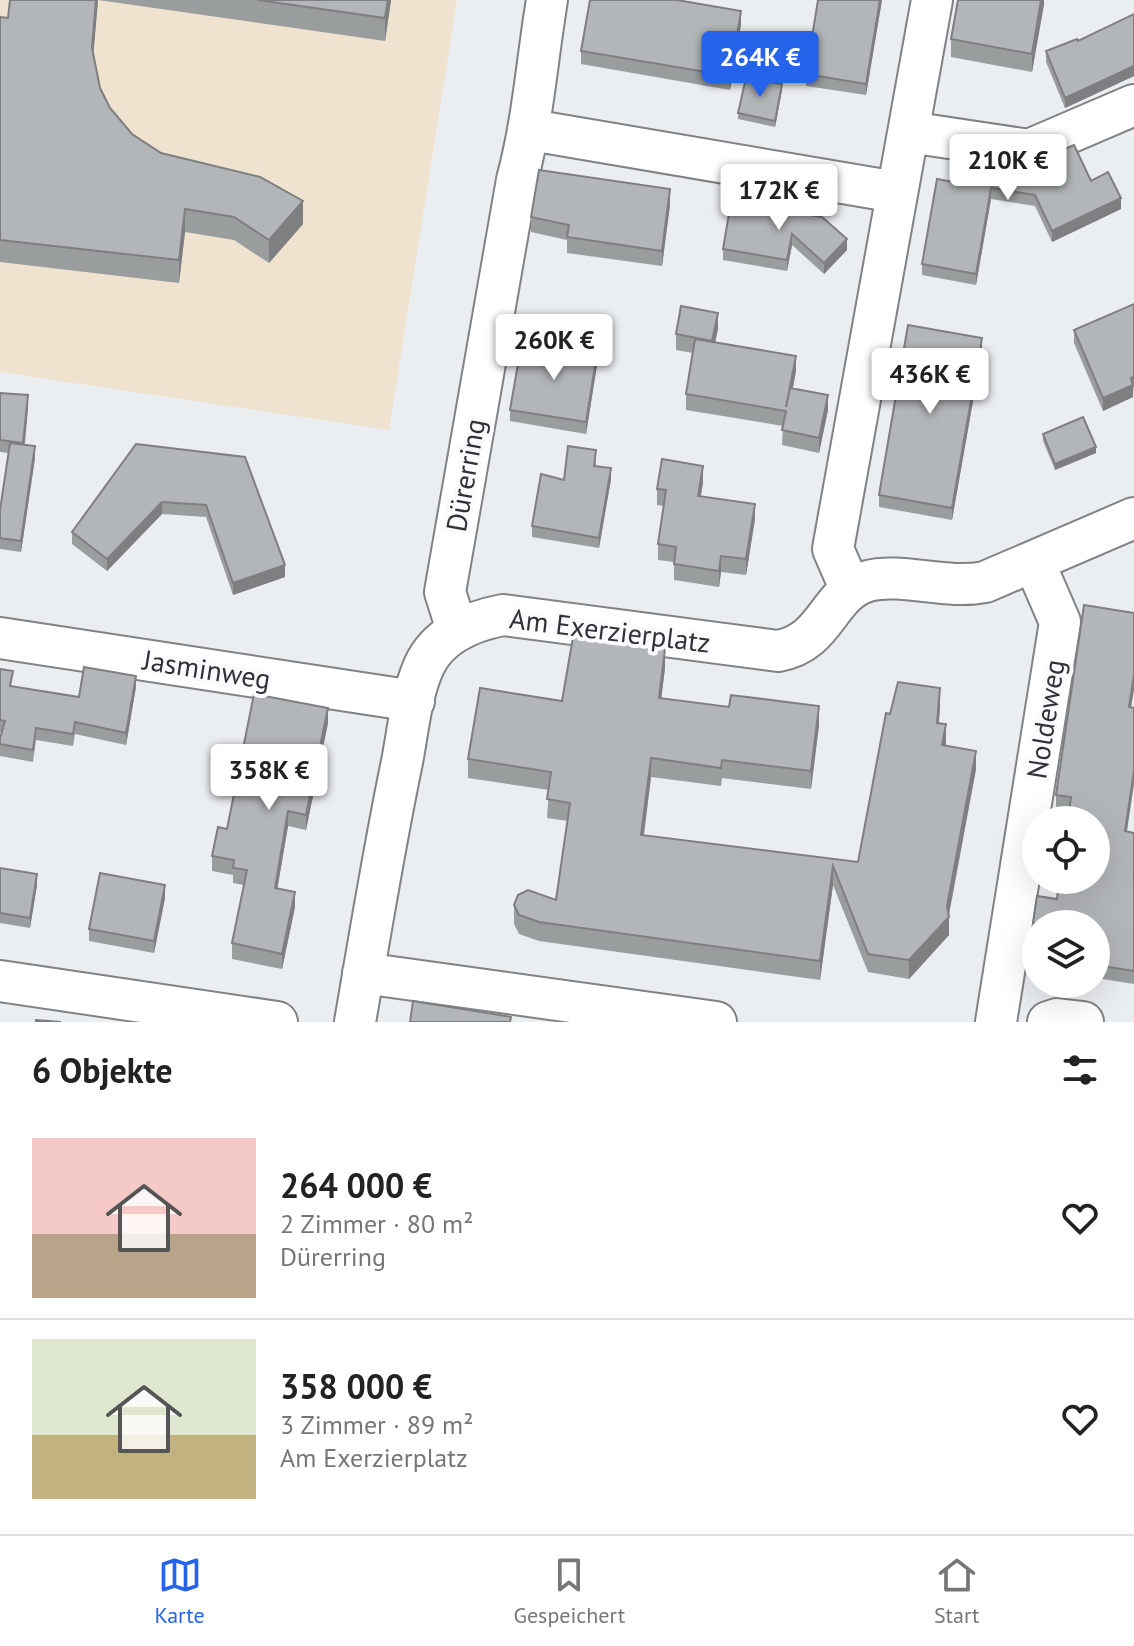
<!DOCTYPE html>
<html lang="de">
<meta charset="utf-8">
<style>
:root{--surface:#fff;--page:#f6f6f6;--text:#222;--muted:#767676;--line:#e0e0e0;--accent:#2563eb}
body{margin:0;font-family:"PT Sans",sans-serif;background:var(--page);color:var(--text);height:100vh;display:flex;flex-direction:column;font-size:30px;white-space:nowrap}
*{box-sizing:border-box;margin:0}
p{font-size:26px;color:var(--muted)}
.icon{flex:none;width:44px;height:44px;fill:none;stroke:currentColor;stroke-width:2;stroke-linecap:round;stroke-linejoin:round}
.map{position:relative;height:1022px;overflow:hidden}
.sheet{display:flex;flex-direction:column;background:var(--surface);flex:1}
.sheet>*{flex:none}
.buttons{position:absolute;left:1022px;top:806px;display:grid;gap:16px}
.buttons a{display:grid;place-items:center;width:88px;height:88px;border-radius:50%;background:var(--surface);box-shadow:0 8px 32px #0002;font-size:40px}
.price{position:absolute;translate:-50% -68px;padding:0 18px;border-radius:8px;background:#fff;color:#222;font-size:26px;line-height:52px;filter:drop-shadow(0 2px 4px #0008)}
.price::after{content:'';position:absolute;left:50%;top:48px;width:24px;height:18px;margin-left:-12px;background:inherit;clip-path:polygon(0 0,100% 0,50% 100%)}
.price.active{background:var(--accent);color:#fff}
ul{padding:0;list-style:none}
li{display:flex;align-items:center;gap:24px;height:200px;padding:0 32px}
li+li{border-top:2px solid var(--line)}
li span{display:grid;place-items:center;flex:none;width:224px;height:160px;border-radius:0px;color:#555}
li>.icon{margin-inline-start:auto}
span .icon{width:96px;height:96px;fill:#fffc;stroke-width:1}
li b{font-size:34px}
h2{display:flex;justify-content:space-between;align-items:center;height:96px;padding:0 32px;font-size:34px}
.menu{display:flex;justify-content:space-around;align-items:center;height:112px;border-top:2px solid var(--line);background:var(--surface);font-size:22px;color:var(--muted)}
.menu a{display:grid;justify-items:center;gap:4px}
.menu .active{color:var(--accent)}
.map>svg:first-child{display:block}
.education{fill:#efe2ce}
.lines{fill:none;stroke-linecap:round;stroke-linejoin:round}
.street-casing{stroke:#808284;stroke-width:44}
.street{stroke:#fff;stroke-width:40}
.wall{fill:#9a9d9e}
.shaded-wall{fill:#7d7f81}
.building{fill:#b3b6b8;stroke:#7d7f81;stroke-width:2}
.labels{text-anchor:middle;dominant-baseline:central;stroke-width:8;stroke-linejoin:round;paint-order:stroke}
.street-label{font-size:28px;fill:#313233;stroke:#f9fbfe}
</style>
<div class="map">
<svg width="1134" height="1022" viewBox="0 0 1134 1022">
<rect width="100%" height="100%" fill="#ebeef1"/>
<path class="education" d="M0 0H457L389 430 0 372Z"/>
<g class="lines">
<g class="street-casing">
<path id="street" d="M531 130 896 192
M909 132 1029 150 1134 105
M850 588 833 549 932 0
M457 630 445 592 517 180C533 121 537 60 547 0
M0 638 414 701
M363 973 716 1022
M0 981 277 1022
M355 1022C370 935 384 848 402 762 408 731 411 695 424 666 438 635 472 621 503 615L778 651C827 643 828 592 868 581 901 572 946 590 985 582L1134 518
M996 1022 1060 622 1034 562
M1048 1022 1057 1019 1083 1022"/>
</g>
<use href="#street" class="street"/>
</g>
<path class="wall" d="M10 0H391L385 41 98 0 93 55 100 88 110 108 132 134 161 153 303 224 269 263 234 240 185 232 179 283 0 262V17L8 18Z
M818 0H882L866 95 806 86V74Z
M1044 0 1032 72 951 57V39Z
M1134 14V76L1065 108 1046 62V51L1078 41Z
M741 24 730 90 581 64V51Z
M782 90 775 127 738 119V113Z
M964 184 1121 209 1052 242 1035 206 991 199 976 285 922 275V264Z
M731 202 847 250 824 274 792 245 787 271 723 260V249Z
M670 205 662 266 567 253V240L531 232V217Z
M718 329 715 342 796 371 793 388 828 410 819 453 782 445 783 426 686 410V394L693 353 676 350V334Z
M1074 330 1133 390V397L1103 411 1074 343Z
M982 350 952 520 879 507V495Z
M597 365 586 434 510 421V410Z
M0 393 28 408 25 445 35 458 21 552 0 549V510L9 453 0 452Z
M1043 434 1096 453 1055 470 1043 441Z
M245 457 285 577 233 595 206 517 162 514 107 571 72 544V532Z
M596 460V467L611 479 599 548 532 537V526L564 480Z
M703 482 701 496 755 519 746 575 721 572 719 587 674 580V562L658 560V544L664 506 657 505V489Z
M1134 613V689L1131 707 1127 831 1134 833V984L1096 978V924H1036V937L1033 936V923L1057 899 1069 810 1056 808V795Z
M665 668 661 698 819 725 811 789 722 778 721 786 651 777 644 835 858 862 890 714 940 707 939 723 946 745 976 769 949 915V935L909 979 868 972 833 885 820 980 539 941 519 934 514 924V905L556 900 568 821 547 818 549 790 468 778V759L562 701Z
M0 669 12 686 79 697 136 687 126 745 75 734 73 746 36 740 33 762 0 756V738L2 732H0Z
M328 723 306 830 288 826 277 889 295 907 282 969 232 959V943L244 885 233 883V875L212 871V856L227 829Z
M0 868 37 885 30 928 0 923Z
M165 898 154 953 89 941V929Z"/>
<path class="shaded-wall" d="M96 0H98L92 71V48Z
M388 0H391L385 41V18Z
M880 0H882L866 95V84Z
M1041 0H1044V5L1032 72V54Z
M741 11V24L730 90V76Z
M1134 66V76L1065 108V98Z
M782 84V90L775 127V121Z
M991 188V199L976 285V274Z
M670 189V205L662 266V251Z
M1121 198V209L1052 242V231Z
M303 201V224L269 263V240Z
M185 209V232L179 283V260Z
M792 234V245L787 271V260Z
M847 239V250L824 274V263Z
M718 313V329L712 357V341Z
M982 338V350L952 520V508Z
M597 354V365L586 434V422Z
M796 356V371L786 423V407Z
M1134 377 1133 397 1103 411V398Z
M28 395V408L23 455V443Z
M828 395V410L819 453V438Z
M35 446V458L21 552V541Z
M1096 447V453L1055 470V464Z
M703 466V482L698 512V496Z
M611 468V479L599 548V538Z
M162 502V514L107 571V559Z
M755 504V519L746 575V559Z
M721 556V572L719 587V571Z
M285 565V577L233 595V583Z
M665 649V668L659 717V698Z
M1134 675V689L1129 720V707Z
M136 676V687L126 745V733Z
M940 688V707L937 742V723Z
M819 706V725L811 789V771Z
M328 708V723L306 830V815Z
M946 724V743L942 764V745Z
M976 751V769L948 918 949 917V935L909 979V960L947 906Z
M651 758V777L641 854V835Z
M1134 771V784L1125 844V831Z
M288 811V826L275 903V888Z
M833 866V885L820 980V961Z
M37 874V885L30 928V918Z
M165 885V898L154 953V941Z
M295 892V907L282 969V954Z"/>
<path class="building" d="M10 0H96L92 48 100 88 110 108 132 134 161 153 260 177 303 201 269 240 234 217 185 209 179 260 0 240V17L8 18Z
M258 0H388L385 18Z
M590 0H677L741 11 730 76 581 51Z
M818 0H880L866 84 806 74Z
M958 0H1041L1032 54 951 39Z
M1134 14V66L1065 98 1046 51 1077 39 1078 41Z
M746 78 782 84 775 121 738 113Z
M1074 145 1091 181 1108 172 1121 198 1052 231 1035 195 991 188 976 274 922 264 937 179 964 184 969 154 1031 163Z
M539 170 670 189 662 251 567 237 569 225 531 217Z
M731 202 822 217 847 239 824 263 792 234 787 260 723 249Z
M1134 304V377L1131 378 1133 385 1103 398 1074 330Z
M681 306 718 313 712 341 676 334Z
M908 325 982 338 952 508 879 495Z
M695 339 796 356 786 407 790 388 828 395 819 438 782 430 786 411 686 394Z
M522 341 597 354 586 422 510 410Z
M0 393 28 395 23 443 0 440Z
M1083 417 1096 447 1055 464 1043 434Z
M10 443 35 446 21 541 0 538V510Z
M136 444 245 457 285 565 233 583 206 505 162 502 107 559 72 532Z
M568 446 596 450 594 466 611 468 599 538 532 526 541 474 564 480Z
M662 459 703 466 698 496 755 504 746 559 721 556 719 571 674 564 676 547 658 544 666 490 657 489Z
M1084 605 1134 613V675L1129 707 1134 708V771L1125 831 1134 833V971L1096 965V924L1033 923 1037 896 1057 899 1059 880H1096V820H1068L1071 797 1056 795Z
M573 637 665 649 659 698 729 707 731 695 819 706 811 771 722 760 721 768 651 758 641 835 858 862 886 713 890 714 898 682 940 688 937 723 946 724 942 745 976 751 947 906 949 917 909 960 868 954 833 866 820 961 539 922 519 915 514 905 518 895 528 890 556 900 570 803 547 799 551 772 468 759 480 688 562 701Z
M84 667 136 676 126 733 75 722 73 734 36 728 33 750 0 744V738L5 721 0 720V669L13 671 10 686 79 697Z
M254 694 328 708 306 815 288 811 275 888 295 892 282 954 232 943 247 870 233 868 234 860 212 856 218 827 227 829Z
M0 868 37 874 30 918 0 913Z
M100 873 165 885 154 941 89 929Z
M413 1001 511 1017 510 1022H410Z
M36 1020 61 1022H36Z"/>
<g class="labels">
<g class="street-label">
<text transform="translate(465 475) rotate(-80)">Dürerring</text>
<text transform="translate(610 630) rotate(7)">Am Exerzierplatz</text>
<text transform="translate(207 669) rotate(9)">Jasminweg</text>
<text transform="translate(1045 719) rotate(-81)">Noldeweg</text>
</g>
</g>
</svg>
<div class="buttons">
<a><svg class="icon" aria-label="locate" viewBox="0 0 24 24"><circle cx="12" cy="12" r="6"/><path d="M12 2v4M12 18v4M2 12h4M18 12h4"/></svg></a>
<a><svg class="icon" aria-label="layers" viewBox="0 0 24 24"><path d="M12 4l9 5-9 5-9-5zM3 14l9 5 9-5"/></svg></a>
</div>
<b class="price active" style="left:760px;top:99px">264K €</b>
<b class="price" style="left:1008px;top:202px">210K €</b>
<b class="price" style="left:779px;top:232px">172K €</b>
<b class="price" style="left:554px;top:382px">260K €</b>
<b class="price" style="left:930px;top:416px">436K €</b>
<b class="price" style="left:269px;top:812px">358K €</b>
</div>
<section class="sheet">
<h2>6 Objekte<svg class="icon" aria-label="filters" viewBox="0 0 24 24"><path d="M4 7h16M4 17h16"/><circle cx="9" cy="7" r="2"/><circle cx="15" cy="17" r="2"/></svg></h2>
<ul>
<li><span style="background:linear-gradient(#f6c9c9 60%,#b9a48a 0)"><svg class="icon" aria-label="home" viewBox="0 0 24 24"><path d="M3 11l9-7 9 7M6 9v11h12V9"/></svg></span><div><b>264 000 €</b><p>2 Zimmer · 80 m²</p><p>Dürerring</p></div><svg class="icon" aria-label="heart" viewBox="0 0 24 24"><path d="M12 20l-8-8c-3-5 5-10 8-4 3-6 11-1 8 4z"/></svg></li>
<li><span style="background:linear-gradient(#dfe7d0 60%,#c2b280 0)"><svg class="icon" aria-label="home" viewBox="0 0 24 24"><path d="M3 11l9-7 9 7M6 9v11h12V9"/></svg></span><div><b>358 000 €</b><p>3 Zimmer · 89 m²</p><p>Am Exerzierplatz</p></div><svg class="icon" aria-label="heart" viewBox="0 0 24 24"><path d="M12 20l-8-8c-3-5 5-10 8-4 3-6 11-1 8 4z"/></svg></li>
</ul>
</section>
<nav class="menu">
<a class="active"><svg class="icon" aria-label="map" viewBox="0 0 24 24"><path d="M3 6l6-2 6 2 6-2v14l-6 2-6-2-6 2zM9 4v14M15 6v14"/></svg>Karte</a>
<a><svg class="icon" aria-label="saved" viewBox="0 0 24 24"><path d="M7 4h10v16l-5-4-5 4z"/></svg>Gespeichert</a>
<a><svg class="icon" aria-label="home" viewBox="0 0 24 24"><path d="M3 11l9-7 9 7M6 9v11h12V9"/></svg>Start</a>
</nav>
